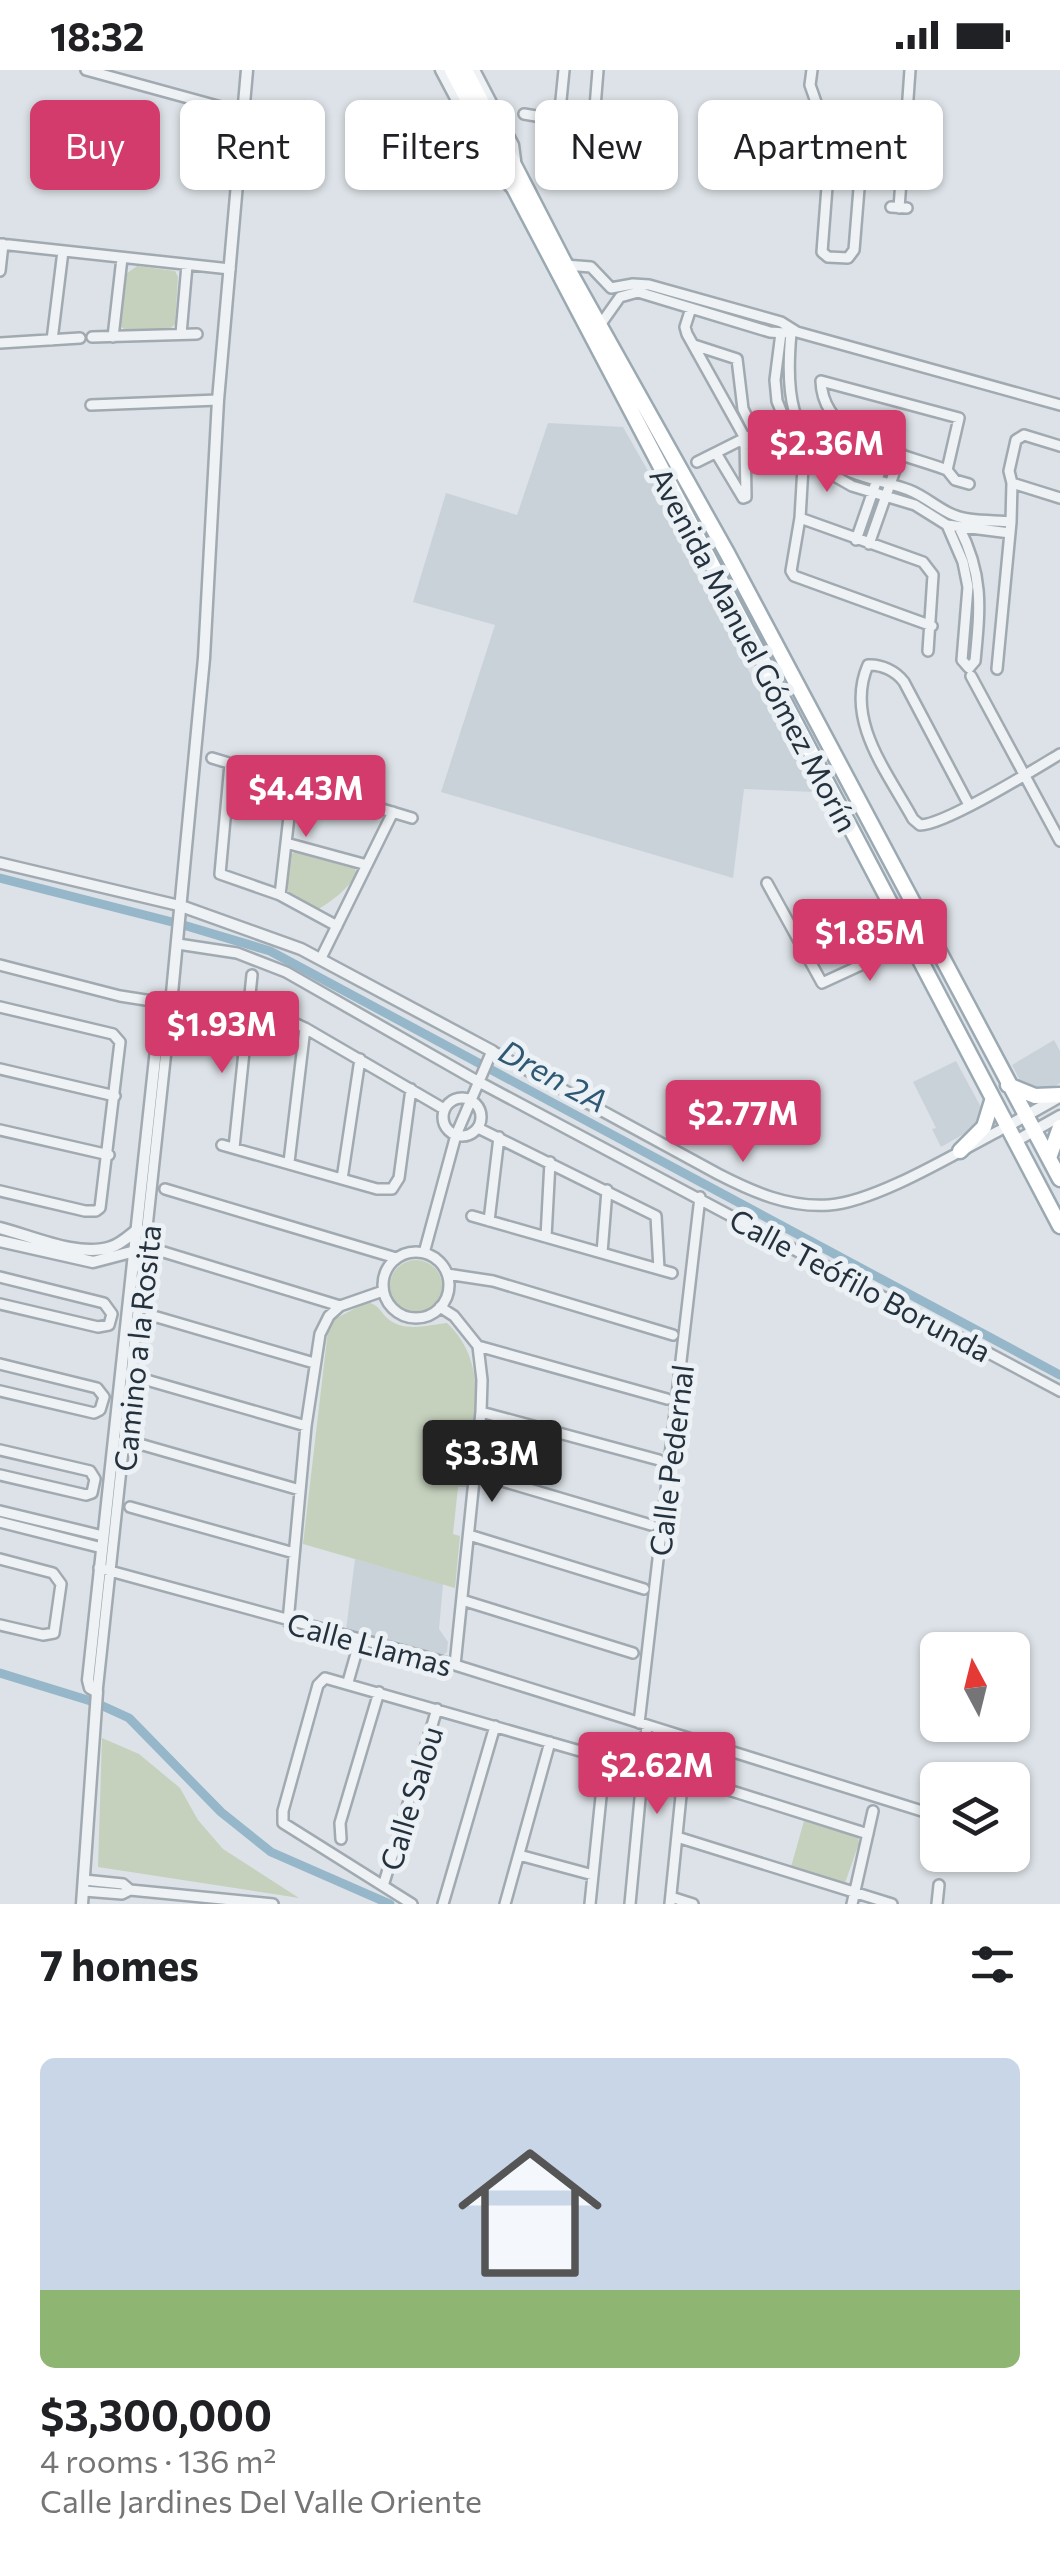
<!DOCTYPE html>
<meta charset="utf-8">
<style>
:root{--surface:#fff;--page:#f2f2f2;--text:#202124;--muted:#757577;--line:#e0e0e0;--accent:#d23b6b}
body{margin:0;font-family:Commissioner,sans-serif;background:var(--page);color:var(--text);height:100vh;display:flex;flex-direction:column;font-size:38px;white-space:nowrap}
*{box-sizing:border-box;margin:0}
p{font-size:32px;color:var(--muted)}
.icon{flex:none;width:55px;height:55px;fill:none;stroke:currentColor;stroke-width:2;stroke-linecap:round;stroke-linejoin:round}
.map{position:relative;height:1834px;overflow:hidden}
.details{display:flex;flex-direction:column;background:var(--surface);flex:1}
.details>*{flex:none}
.hud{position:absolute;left:30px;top:30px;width:1000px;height:90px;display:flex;gap:20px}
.needle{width:65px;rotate:353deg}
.buttons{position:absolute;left:920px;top:1562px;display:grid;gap:20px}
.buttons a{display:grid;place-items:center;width:110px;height:110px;border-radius:15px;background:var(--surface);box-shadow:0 2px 8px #0004;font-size:50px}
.price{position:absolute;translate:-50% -85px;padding:0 22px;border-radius:10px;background:var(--accent);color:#fff;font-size:32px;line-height:65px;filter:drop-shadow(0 2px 5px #0008)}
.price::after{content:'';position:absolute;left:50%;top:60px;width:30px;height:22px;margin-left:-15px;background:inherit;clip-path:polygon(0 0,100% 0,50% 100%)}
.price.current{background:#222;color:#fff}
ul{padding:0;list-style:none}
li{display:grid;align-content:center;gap:20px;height:530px;padding:0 40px}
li+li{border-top:2px solid var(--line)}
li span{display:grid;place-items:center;height:310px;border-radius:15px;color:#555}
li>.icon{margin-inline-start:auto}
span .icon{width:180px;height:180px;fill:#fffc;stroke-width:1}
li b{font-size:42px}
h2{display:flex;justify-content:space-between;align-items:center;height:120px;padding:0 40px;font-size:42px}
.tag{padding:0 35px;border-radius:15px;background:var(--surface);box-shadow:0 2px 8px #0004;font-size:35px;line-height:90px}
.tag.current{background:var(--accent);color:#fff}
.status{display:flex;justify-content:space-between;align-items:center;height:70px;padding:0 50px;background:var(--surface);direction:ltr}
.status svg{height:28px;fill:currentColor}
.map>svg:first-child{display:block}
.built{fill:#cad2d9}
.green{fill:#c5d1bd}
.water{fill:#95b7c9}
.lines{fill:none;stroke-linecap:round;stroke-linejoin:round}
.canal{stroke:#95b7c9;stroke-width:9}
.minor-casing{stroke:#a1aab1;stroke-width:14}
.tertiary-casing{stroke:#a1aab1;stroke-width:15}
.primary-casing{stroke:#9ba9b3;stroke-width:19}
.minor{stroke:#eff2f5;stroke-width:9}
.tertiary{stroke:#eff2f5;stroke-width:10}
.primary{stroke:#fff;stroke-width:14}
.labels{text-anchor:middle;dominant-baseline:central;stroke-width:10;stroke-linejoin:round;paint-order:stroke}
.street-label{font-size:30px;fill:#25323e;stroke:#ebf1f5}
.water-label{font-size:32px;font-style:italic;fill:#2e5873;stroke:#ebf1f5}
</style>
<div class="status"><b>18:32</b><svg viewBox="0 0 49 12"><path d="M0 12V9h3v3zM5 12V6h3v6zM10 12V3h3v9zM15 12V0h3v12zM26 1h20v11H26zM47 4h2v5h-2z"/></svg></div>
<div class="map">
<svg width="1060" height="1834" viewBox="0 0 1060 1834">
<rect width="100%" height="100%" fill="#dce2e7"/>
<path class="built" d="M548 353 623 357 705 501 695 502 815 722 744 719 733 808 441 722 495 555 413 532 446 423 517 445Z
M1054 970 1060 981V1013L1047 1020 1023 1016 1012 995Z
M956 991 982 1039 983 1053 941 1077 932 1059 936 1058 913 1012Z
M355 1489 443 1514 439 1559 448 1572 447 1582 441 1587 346 1560Z"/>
<path class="green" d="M137 196 175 201 178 207 175 254 170 259 127 261 120 256 126 204Z
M295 782 355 799 357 804C347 820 331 832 315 841 280 820 285 824 291 784Z
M390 1216a26 26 0 1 1 52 0a26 26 0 1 1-52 0Z
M367 1232C379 1235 379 1240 387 1248 403 1263 428 1255 447 1253 493 1296 472 1360 466 1417H458L453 1464 460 1466 455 1518 303 1474 328 1260 331 1251Z
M102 1668 139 1684 180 1718 198 1750 223 1779 299 1828 98 1797Z
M804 1751 858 1767 859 1773 845 1813 791 1797Z"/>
<path class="water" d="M284 38 290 43 302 41 305 46 298 55 300 64 290 71 283 65 270 69 269 58 275 52 272 47Z"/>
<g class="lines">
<path class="canal" d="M0 808 180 854 270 881 1060 1305
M0 1603 94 1632 129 1648 221 1742 271 1782 390 1834"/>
<g class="minor-casing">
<path id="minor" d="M86 0 243 43
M812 0 810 15 817 35 865 45 854 180 848 188 828 187 822 182 833 39
M524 44 590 55 594 50 598 0
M559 50 564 0
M898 77a6 6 0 1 1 12 0a6 6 0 1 1-12 0Z
M905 71 910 0
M891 137 907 138
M899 138 903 83
M0 174 230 199
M565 195 591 197 611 218 633 214 649 215 781 252 797 262 1060 335
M0 201 3 174
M691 238 685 257 687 264 745 368 746 427 743 428
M598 258 620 227 638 222 770 262 784 263
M781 263 775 310 777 331 790 363 804 384 817 396 852 416 915 435 947 455 1010 463
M791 263C786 317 787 369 842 398 862 408 887 412 909 420 924 426 935 436 949 443 966 452 992 450 1011 452
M181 264 187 195
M92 267 197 264
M113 267 122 188
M52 270 63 181
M0 273 80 268
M694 275 737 289 743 339 755 363
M91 335 218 330
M744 374 801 372
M716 383 743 428
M697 392 755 363H790
M803 397 800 448 791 501 794 506 932 556
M947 400 959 348 821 311C823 371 902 383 947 400L955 410 969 414
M1012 413 1060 428
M800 448 923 492 933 505 928 581
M947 455 963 492 968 517 962 590 969 598 975 591C980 538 984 506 959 457
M856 470 888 378
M869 474 901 383
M997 599 1011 452 1012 413 1009 401 1016 370 1024 365 1060 376
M971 606 1060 771
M212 688 412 748
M230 694 220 804 280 825 337 856
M969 735 904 612C896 601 881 594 868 595 844 650 888 703 913 749L920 755C945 755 1035 699 1060 684
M286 773 367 795
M0 793 181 836
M767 813 822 913 909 873
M280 825 293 712
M178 874 237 883 286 902 479 1012 1060 1321
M321 888 393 742
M0 895 120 926 171 934 97 1622
M222 932 275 944 305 958 444 1039
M0 937 113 964 120 972 100 1138 96 1141H85L0 1121
M0 999 115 1026
M443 1047a19 19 0 1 1 38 0a19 19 0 1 1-38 0Z
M478 1058 656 1146 659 1199
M0 1060 109 1085
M222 1075 377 1119H392L399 1108 411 1019
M234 1078 252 905
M289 1092 305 958
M342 1109 360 989
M165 1119 396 1188
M472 1146 672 1203
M489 1151 499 1067
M546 1167 550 1092
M157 1180 340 1236
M383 1215a33 33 0 1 1 66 0a33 33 0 1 1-66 0Z
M424 1183 456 1065 492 981 718 1104C753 1122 789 1138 829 1135 877 1132 961 1080 1006 1057
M602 1183 607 1120
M447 1204 493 1211 673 1265
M0 1207 104 1233 112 1244 109 1255 98 1257 0 1234
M440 1237 454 1246 478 1276 667 1329
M150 1245 314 1293
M0 1294 97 1318 104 1327 100 1340 94 1343 0 1321
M143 1309 306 1356
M481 1342 659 1390
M136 1373 300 1420
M0 1380 90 1401 95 1409 92 1423 86 1425 0 1405
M475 1403 651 1455
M130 1437 294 1483
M0 1441 103 1466
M0 1452 102 1478
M469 1465 644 1519
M0 1489 53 1503 61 1514 54 1563 43 1565 0 1555
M99 1498 455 1595 938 1746
M462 1530 633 1583
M288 1552 306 1356 320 1264 329 1246 340 1236 383 1221
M455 1595 481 1342 482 1310 478 1276
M348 1612 360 1570
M639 1653 700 1127
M659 1698 868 1764
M677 1767 892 1834
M341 1769 340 1753 379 1622
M519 1785 593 1805
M84 1810 123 1814 130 1820 273 1834
M383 1816 437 1639
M84 1821 122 1824 130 1820
M671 1827 693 1834
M412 1834 283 1753V1741L318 1615 325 1608 629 1695
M443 1834 495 1656
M505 1834 550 1672
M590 1834 605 1688
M630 1834 647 1655
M670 1834 683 1706
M852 1834 873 1741
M937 1834 939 1815"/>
</g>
<g class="tertiary-casing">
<path id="tertiary" d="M441 0 496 104 512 118
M474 0 513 75 515 90
M181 836 301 879 492 981
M171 934 204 588 218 330 247 0
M1006 1057 1059 1027
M1014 1072 1060 1046
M0 1158C32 1166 78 1188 111 1177 121 1174 130 1165 138 1159
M0 1171 93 1192 135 1181
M82 1834 97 1622 90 1618 88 1610 161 933"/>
</g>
<g class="primary-casing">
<path id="primary" d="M452 0 1060 1156
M465 0 564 192 727 483 1060 1109
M1008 1015 1035 1026 1060 1025
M960 1081 984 1057 992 1031
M1049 1088 1060 1057"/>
</g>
<use href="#minor" class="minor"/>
<use href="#tertiary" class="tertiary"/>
<use href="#primary" class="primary"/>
</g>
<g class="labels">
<g class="street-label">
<text transform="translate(755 579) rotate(62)">Avenida Manuel Gómez Morín</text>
<text transform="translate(861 1214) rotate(28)">Calle Teófilo Borunda</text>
<text transform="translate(136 1278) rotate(-84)">Camino a la Rosita</text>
<text transform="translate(670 1390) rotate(-83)">Calle Pedernal</text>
<text transform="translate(370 1573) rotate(15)">Calle Llamas</text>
<text transform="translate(410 1728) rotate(-73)">Calle Salou</text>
</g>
<g class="water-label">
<text transform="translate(554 1005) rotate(28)">Dren 2A</text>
</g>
</g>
</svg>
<div class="buttons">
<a><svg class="needle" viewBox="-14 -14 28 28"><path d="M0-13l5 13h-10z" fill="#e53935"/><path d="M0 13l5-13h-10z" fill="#757577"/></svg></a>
<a><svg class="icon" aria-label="layers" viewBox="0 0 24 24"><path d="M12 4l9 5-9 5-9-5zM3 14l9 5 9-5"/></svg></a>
</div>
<b class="price" style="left:827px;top:425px">$2.36M</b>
<b class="price" style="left:306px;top:770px">$4.43M</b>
<b class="price" style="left:870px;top:914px">$1.85M</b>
<b class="price" style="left:222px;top:1006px">$1.93M</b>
<b class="price" style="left:743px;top:1095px">$2.77M</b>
<b class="price current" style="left:492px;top:1435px">$3.3M</b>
<b class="price" style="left:657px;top:1747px">$2.62M</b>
<div class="hud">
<a class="tag current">Buy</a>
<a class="tag">Rent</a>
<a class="tag">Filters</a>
<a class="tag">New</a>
<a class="tag">Apartment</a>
</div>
</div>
<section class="details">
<h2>7 homes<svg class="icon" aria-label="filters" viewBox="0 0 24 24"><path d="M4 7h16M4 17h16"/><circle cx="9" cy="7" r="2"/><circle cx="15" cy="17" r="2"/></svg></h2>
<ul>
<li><span style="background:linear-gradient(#c9d6e8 75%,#8fb573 0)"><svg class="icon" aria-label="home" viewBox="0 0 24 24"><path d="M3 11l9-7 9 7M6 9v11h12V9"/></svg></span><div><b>$3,300,000</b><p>4 rooms · 136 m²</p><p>Calle Jardines Del Valle Oriente</p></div></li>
</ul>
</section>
